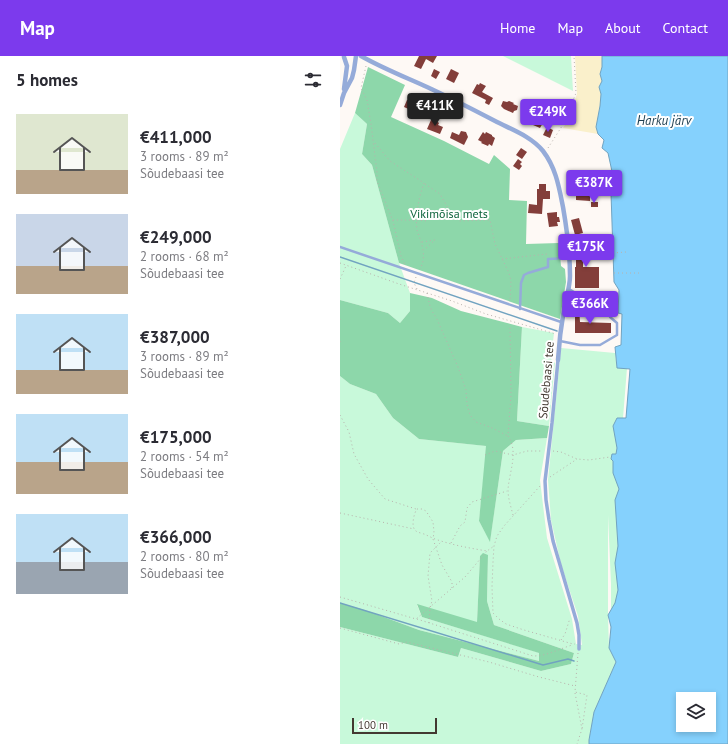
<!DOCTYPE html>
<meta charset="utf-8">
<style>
:root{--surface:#fff;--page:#f7f7f7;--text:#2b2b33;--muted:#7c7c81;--accent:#7c3aed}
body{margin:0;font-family:"PT Sans",sans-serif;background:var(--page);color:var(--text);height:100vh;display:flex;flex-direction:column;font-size:15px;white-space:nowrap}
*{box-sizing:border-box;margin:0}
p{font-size:13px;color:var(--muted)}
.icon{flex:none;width:22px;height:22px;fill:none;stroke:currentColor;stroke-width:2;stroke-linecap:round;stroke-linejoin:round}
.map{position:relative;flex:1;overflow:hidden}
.sheet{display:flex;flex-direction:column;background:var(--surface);width:340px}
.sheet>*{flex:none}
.tools{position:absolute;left:336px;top:636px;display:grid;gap:8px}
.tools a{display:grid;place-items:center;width:40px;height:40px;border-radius:0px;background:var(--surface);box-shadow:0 2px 6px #0003;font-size:20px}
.scale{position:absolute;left:12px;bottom:10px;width:85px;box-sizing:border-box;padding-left:4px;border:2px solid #433931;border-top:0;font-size:11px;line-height:14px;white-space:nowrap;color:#433931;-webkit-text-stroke:3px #fff;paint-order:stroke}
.price{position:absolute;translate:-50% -34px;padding:0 9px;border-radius:4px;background:var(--accent);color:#fff;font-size:13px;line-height:26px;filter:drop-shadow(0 1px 2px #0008)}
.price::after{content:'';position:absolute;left:50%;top:24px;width:12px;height:9px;margin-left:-6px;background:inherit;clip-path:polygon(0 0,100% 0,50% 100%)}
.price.active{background:#222;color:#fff}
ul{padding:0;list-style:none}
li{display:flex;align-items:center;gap:12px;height:100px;padding:0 16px}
li span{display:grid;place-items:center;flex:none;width:112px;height:80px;border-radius:0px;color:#555}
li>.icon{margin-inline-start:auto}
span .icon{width:48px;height:48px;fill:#fffc;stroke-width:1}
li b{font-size:17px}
h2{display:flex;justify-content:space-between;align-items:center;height:48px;padding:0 16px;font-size:17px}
header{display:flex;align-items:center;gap:24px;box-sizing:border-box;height:56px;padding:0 20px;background:var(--accent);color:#fff}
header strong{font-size:19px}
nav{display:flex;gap:22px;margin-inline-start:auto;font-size:14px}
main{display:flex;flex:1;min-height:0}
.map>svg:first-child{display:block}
.green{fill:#c8f9da}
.forest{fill:#8dd7aa}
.sand{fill:#faf0cb}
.water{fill:#85d1fd;stroke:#71a3c0;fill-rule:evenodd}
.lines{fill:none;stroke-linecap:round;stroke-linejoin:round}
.stream{stroke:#71a3c0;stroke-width:1.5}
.building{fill:#833e3a}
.path{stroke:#b9b2ac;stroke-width:1;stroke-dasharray:1 3;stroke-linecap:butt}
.service{stroke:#95abd9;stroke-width:2.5}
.pedestrian{stroke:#95abd9;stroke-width:3.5}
.minor{stroke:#95abd9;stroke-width:4.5}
.labels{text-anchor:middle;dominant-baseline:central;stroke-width:4;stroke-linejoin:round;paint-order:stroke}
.park-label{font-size:12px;fill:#0c643c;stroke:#fff}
.street-label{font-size:12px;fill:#433931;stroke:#fff}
.water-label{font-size:13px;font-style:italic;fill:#1c3d4f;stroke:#fff}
</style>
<header>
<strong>Map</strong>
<nav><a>Home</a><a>Map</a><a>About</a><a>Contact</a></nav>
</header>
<main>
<section class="sheet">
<h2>5 homes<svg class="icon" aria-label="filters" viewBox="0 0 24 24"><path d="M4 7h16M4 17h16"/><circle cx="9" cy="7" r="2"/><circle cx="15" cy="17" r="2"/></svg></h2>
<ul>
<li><span style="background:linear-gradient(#dfe7d0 70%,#b9a48a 0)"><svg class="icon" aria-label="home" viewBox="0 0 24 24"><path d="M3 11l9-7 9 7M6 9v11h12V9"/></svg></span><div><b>€411,000</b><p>3 rooms · 89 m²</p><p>Sõudebaasi tee</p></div></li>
<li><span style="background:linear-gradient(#c9d6e8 65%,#b9a48a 0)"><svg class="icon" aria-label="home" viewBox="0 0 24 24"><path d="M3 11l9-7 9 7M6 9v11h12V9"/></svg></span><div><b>€249,000</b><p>2 rooms · 68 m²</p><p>Sõudebaasi tee</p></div></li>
<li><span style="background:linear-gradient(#bfe0f5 70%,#b9a48a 0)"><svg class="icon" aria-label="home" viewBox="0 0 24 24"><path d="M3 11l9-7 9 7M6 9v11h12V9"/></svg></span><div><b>€387,000</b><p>3 rooms · 89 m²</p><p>Sõudebaasi tee</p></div></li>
<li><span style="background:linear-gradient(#bfe0f5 60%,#b9a48a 0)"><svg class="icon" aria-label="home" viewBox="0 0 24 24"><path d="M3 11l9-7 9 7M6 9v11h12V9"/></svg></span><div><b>€175,000</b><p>2 rooms · 54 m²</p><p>Sõudebaasi tee</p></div></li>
<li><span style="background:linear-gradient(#bfe0f5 60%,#9aa5b1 0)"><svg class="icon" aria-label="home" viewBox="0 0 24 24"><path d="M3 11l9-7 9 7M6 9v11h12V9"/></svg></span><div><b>€366,000</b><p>2 rooms · 80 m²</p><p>Sõudebaasi tee</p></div></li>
</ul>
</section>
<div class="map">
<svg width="388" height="688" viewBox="0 0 388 688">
<rect width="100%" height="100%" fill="#fef9f5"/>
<path class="green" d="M163 0H231L233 35Z
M15 57 27 68 22 98 32 109 59 207 70 237V255L60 267 48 257 0 244V93Z
M182 271 214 277 211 303 215 307 209 370 177 365Z
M221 292 275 297 277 312H287L283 362H286L301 399 272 398V403L298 414 279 606 271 591V528L268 459V559L269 592 276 606 254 656 249 684V688H0V571L118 601 121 592 201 615 231 608 234 597 154 569 147 545 148 499 140 500 137 567 77 549 82 561 200 597 199 605 79 574 25 554 0 547V320L10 328 36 338 53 362 79 383 147 390 139 465 150 485 163 395 176 384 207 382 200 424 207 482 232 563 236 588 242 589 238 560 221 508 211 464 208 424Z"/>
<path class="forest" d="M28 11 65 29 51 61 104 85 149 108 154 99 170 113 169 144 187 145 186 188 219 187 221 210 225 213 226 226 220 263 59 207 32 109 22 98 27 68 15 57Z
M70 237 92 242 121 255 182 271 177 365 209 370 207 382 176 384 163 395 150 486 139 465 146 390 79 383 53 362 36 338 10 328 0 320V244L48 257 60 267 70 255Z
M143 497 148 499 147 545 154 569 234 597 231 608 201 615 121 592 118 601 0 571V547L25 554 79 574 199 605V597L82 561 77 548 137 566 140 500Z"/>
<path class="sand" d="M235 0H262V11L260 18 262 25 259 31 261 38 260 50 256 70 258 78 223 72 227 66 237 38Z"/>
<path class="water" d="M262 0H388V688H249V684L254 656 276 606 269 592 271 571 268 559 275 547 278 534 275 507 278 490 275 444 279 433 273 417V405L271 403 272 398H276L277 392 273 370 277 362H286L290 313 277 312 275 291 281 289 282 258 278 257 279 234 274 226 271 137 273 120 268 97 262 92 264 84 258 78 256 71 260 50 261 38 259 31 262 25 260 18 262 11ZM343 643H369V669H343Z"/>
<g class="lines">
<path class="stream" d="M0 201 217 275
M0 547 203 609 228 603 234 605"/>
</g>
<path class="building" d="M79 0H97L93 7 86 3 81 13 74 10Z
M94 13 100 16 96 23 91 20Z
M111 13 119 17 114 27 106 23Z
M140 27 146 30 142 36 153 42 149 49 145 47 146 44 132 37 137 28 139 29Z
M73 41 83 46 78 56 74 54 73 55 64 51 67 44H68L69 42 71 43Z
M163 45 167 46 169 45 174 47 173 48 178 50 177 54 174 55 173 57 164 53 161 50Z
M196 62 204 65 200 72 193 69Z
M94 63 99 67 98 69 103 71 100 78 87 73 91 64H92Z
M207 71 213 74 210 82 203 79Z
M121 75 126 76 128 81 124 89 110 82 112 76 119 79Z
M143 76 145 78 146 76 152 79V80L155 82 152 90 149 88 148 90 141 87 142 86 138 84Z
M181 92 187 96 182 103 176 99Z
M178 103 182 106 180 108 182 110 179 114 173 110Z
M199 128H206V135H210V143H203L202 158 188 157 189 148 197 149V133H199Z
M236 138H250V145L236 144Z
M251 146H258V151H251Z
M217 156V161H219L220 166H217L218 170 209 171 207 157Z
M239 162 243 177 235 179 231 164Z
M235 189H259V199H243V211H259V232H235V211H236V199H235Z
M233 251H239L240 266 271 267V277H235V261H233Z"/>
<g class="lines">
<path class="path" d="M26 10 21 32 27 44 31 68 37 116V125L53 165 61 200 65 209
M35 87 50 105 84 127C79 141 75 159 77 174 78 178 80 182 81 186 84 195 85 204 80 213
M208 92 224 67 236 37 234 0
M85 128 100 138 111 157 119 165 150 164 155 188 169 217 171 225 170 244
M53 164H77L88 165
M82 186 95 184 84 194
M273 197 286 196
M162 203 207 198
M0 207 59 228 112 245 146 258 216 278
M274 217H300
M76 221 74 227 77 233
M0 223 6 210
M87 237C89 246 90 254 96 261L118 311 126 334 127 348 130 359 136 366 150 371 168 380
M0 263V265
M170 272 171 339 168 380C179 396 169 416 168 434 168 442 171 451 173 459
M0 285V287
M0 359 9 376 14 398 28 423 45 443 76 453
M213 395 221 396 237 403 249 404 270 401
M145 399 155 395 173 399 187 395H203
M210 421 237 403
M200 430 164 470 157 480 154 490 153 506 152 531 153 557 159 563 166 568 184 574 233 588H235
M0 457 74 473
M111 487 120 470 125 466 127 452 132 446 167 435
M112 532V526L102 509 93 483 94 476 93 466 86 455 82 453H77C74 457 71 470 75 474 77 477 83 477 86 479 89 480 92 482 95 483 112 489 129 492 147 495L154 490
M0 541 76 563 125 521 147 495
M77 563 193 600C207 600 219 593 232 589
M89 567 90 552 92 545 88 520 90 497 101 486
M0 572 59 588 67 586 149 606 199 621 235 630
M221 584 225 578 230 562
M238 597 235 636 247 639 242 673
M235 637 242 673 237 688"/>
<path class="service" d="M0 191 221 266
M180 253 181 227 184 219 188 217 208 211V203L230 202
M220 285 240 289H260L277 279V267L270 261 265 243 258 240 239 239 229 233"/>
<path class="pedestrian" d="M218 304 212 367 205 425 206 444 209 464 213 485 237 567 239 579V593"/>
<path class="minor" d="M21 0C42 12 65 21 87 31 111 42 134 54 157 66 173 74 192 81 203 95 216 112 219 131 223 151 227 174 230 197 230 220 230 231 226 242 224 253 221 270 219 287 218 304
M4 1 7 10 4 33
M0 49 4 37 12 22 14 14 16 0"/>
</g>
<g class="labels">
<g class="park-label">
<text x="109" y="157">Vikimõisa mets</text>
</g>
<g class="street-label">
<text transform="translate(206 324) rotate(-85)">Sõudebaasi tee</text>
</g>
<g class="water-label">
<text x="324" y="64">Harku järv</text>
</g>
</g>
</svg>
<div class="tools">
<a><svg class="icon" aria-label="layers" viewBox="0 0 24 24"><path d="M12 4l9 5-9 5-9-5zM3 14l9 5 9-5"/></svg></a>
</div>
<div class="scale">100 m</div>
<b class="price active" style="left:95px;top:71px">€411K</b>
<b class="price" style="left:208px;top:77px">€249K</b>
<b class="price" style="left:254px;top:148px">€387K</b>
<b class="price" style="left:246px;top:212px">€175K</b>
<b class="price" style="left:250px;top:269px">€366K</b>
</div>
</main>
